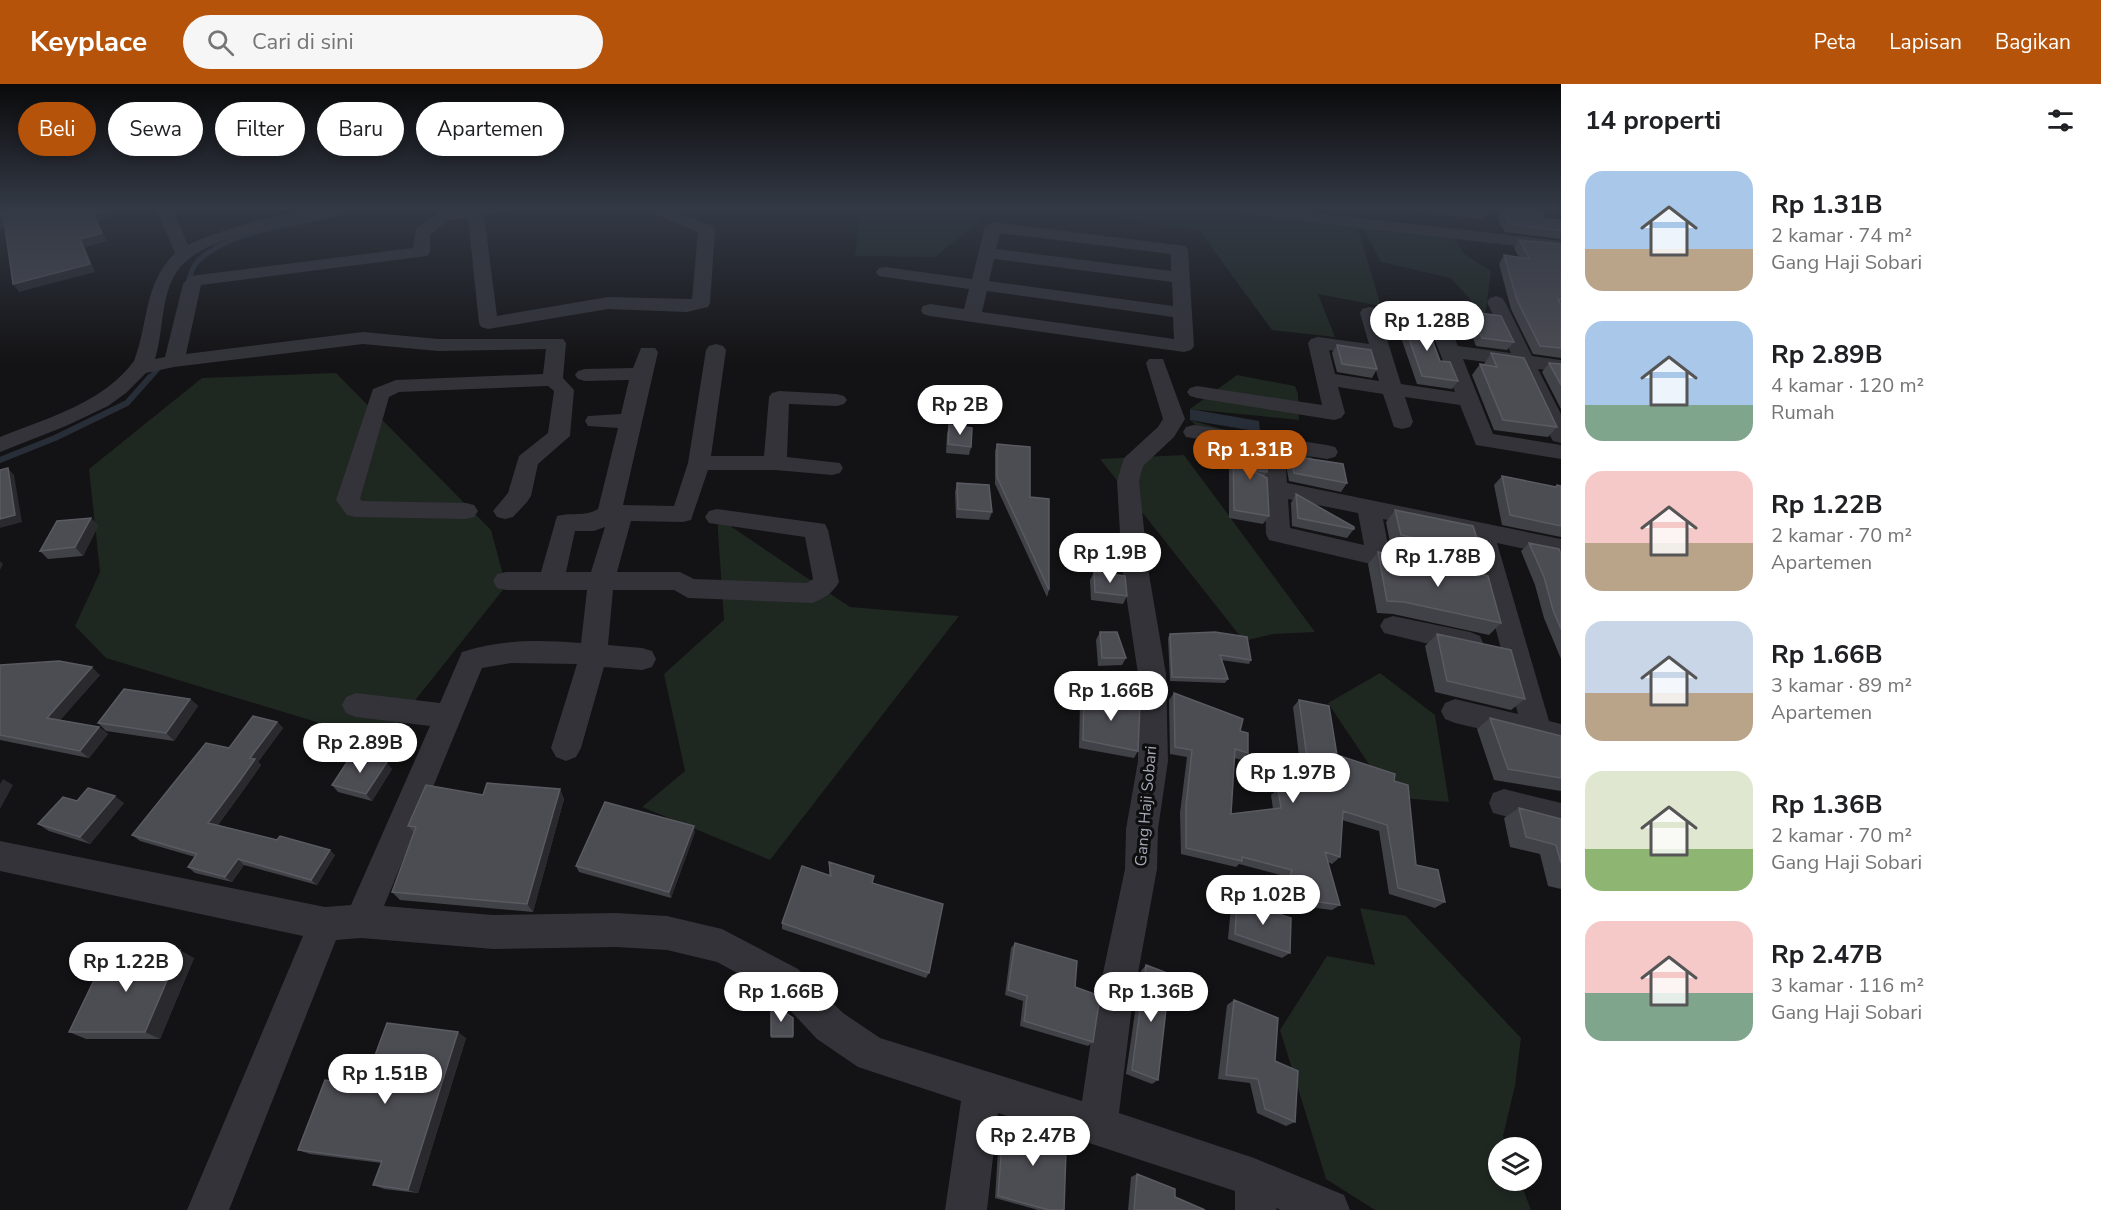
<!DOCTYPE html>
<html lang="id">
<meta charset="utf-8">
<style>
:root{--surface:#fff;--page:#f6f6f6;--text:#202124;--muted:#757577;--accent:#b45309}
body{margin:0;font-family:"Nunito Sans",sans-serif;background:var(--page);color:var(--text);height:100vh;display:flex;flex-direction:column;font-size:22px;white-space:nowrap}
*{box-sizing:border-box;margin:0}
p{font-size:20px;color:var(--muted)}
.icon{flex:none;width:33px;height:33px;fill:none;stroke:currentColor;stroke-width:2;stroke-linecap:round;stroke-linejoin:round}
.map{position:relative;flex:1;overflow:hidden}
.details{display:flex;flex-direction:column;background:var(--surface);width:540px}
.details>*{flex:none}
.guide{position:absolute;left:18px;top:18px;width:570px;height:54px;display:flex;gap:12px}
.tools{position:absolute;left:1488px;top:1053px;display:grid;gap:12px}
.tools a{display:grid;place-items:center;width:54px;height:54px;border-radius:50%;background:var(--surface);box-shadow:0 3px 9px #0003;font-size:30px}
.price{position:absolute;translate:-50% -51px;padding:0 14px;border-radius:21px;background:#fff;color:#222;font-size:20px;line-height:39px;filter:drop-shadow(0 2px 3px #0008)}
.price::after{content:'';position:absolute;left:50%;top:36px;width:18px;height:14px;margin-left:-9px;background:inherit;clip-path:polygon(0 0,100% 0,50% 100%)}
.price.selected{background:var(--accent);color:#fff}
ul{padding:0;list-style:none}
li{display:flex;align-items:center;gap:18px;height:150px;padding:0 24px}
li span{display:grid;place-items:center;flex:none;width:168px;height:120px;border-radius:18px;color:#555}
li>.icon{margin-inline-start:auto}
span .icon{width:72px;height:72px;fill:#fffc;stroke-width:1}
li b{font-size:26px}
h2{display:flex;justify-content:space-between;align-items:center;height:72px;padding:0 24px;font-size:26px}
.tag{padding:0 21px;border-radius:27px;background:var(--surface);box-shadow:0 3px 9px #0003;font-size:21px;line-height:54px}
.tag.selected{background:var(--accent);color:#fff}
header{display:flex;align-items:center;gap:36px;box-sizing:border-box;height:84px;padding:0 30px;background:var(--accent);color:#fff}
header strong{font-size:28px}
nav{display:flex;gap:33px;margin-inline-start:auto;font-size:21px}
.search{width:420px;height:54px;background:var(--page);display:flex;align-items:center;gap:15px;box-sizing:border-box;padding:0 21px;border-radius:33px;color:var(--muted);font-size:22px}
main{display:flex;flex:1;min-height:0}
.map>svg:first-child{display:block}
.green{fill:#1f2721}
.water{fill:#282e38}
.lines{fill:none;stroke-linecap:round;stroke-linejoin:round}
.stream-far1{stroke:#282e38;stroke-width:5}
.stream{stroke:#282e38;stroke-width:6}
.minor{fill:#333339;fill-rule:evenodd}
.wall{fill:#414247}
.shaded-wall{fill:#2a2a2e}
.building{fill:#4c4c53;stroke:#5a5a62;stroke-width:1.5}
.labels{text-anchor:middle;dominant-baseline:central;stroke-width:6;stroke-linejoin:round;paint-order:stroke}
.street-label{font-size:16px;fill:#a3a6b5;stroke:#0e0e0f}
</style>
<header>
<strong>Keyplace</strong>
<div class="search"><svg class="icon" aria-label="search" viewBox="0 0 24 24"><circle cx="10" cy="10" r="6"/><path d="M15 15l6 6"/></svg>Cari di sini</div>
<nav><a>Peta</a><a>Lapisan</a><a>Bagikan</a></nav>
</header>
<main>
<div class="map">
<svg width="1561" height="1126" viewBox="0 0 1561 1126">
<rect width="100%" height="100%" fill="#131214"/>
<path class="green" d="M861 124H995L935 173 855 172Z
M1092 124H1231L1356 138 1381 222 1318 210 1335 253 1272 246 1199 146 1158 141 1088 127Z
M1361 141 1453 151 1464 170 1491 187 1485 232 1451 194 1381 178Z
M336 289 491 446 506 502 382 658 106 574 75 542 100 488 89 385 202 294Z
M1237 291 1295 302 1298 310 1299 336 1190 325Z
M1190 336 1308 370 1326 387 1229 371Z
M1184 371 1315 548 1273 550 1244 557 1100 375Z
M717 433 850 523 959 532 770 776 642 723 685 687 664 590 724 536Z
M1380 589 1435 631 1449 718 1391 713 1328 619Z
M1360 824 1406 832 1521 954 1515 1002 1503 1052 1507 1063 1498 1064V1096L1520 1097 1531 1126H1375L1326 1095 1280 946 1327 872 1375 881Z"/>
<path class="water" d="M1190 325 1259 337 1260 348 1190 336Z"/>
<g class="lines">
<path class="stream-far1" d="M188 199C190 192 192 183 197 178 233 142 308 142 355 124
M149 295 163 279"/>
<path class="stream" d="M0 376 55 354 127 319 150 293"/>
<path class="minor" d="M156 124H172L188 161C223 144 300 123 338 124 332 131 318 133 309 136 271 145 202 153 178 186 160 211 164 247 155 275L165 273 183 200 190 192 413 164 416 145 437 129 443 127 468 124H512L510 127 484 131 497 232 608 213 692 215 698 148 647 127 645 124H667L713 142 715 146 710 219 708 223 687 228 608 225 488 245 481 243 479 239 468 134 448 136 430 151V168L427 172 201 201 186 270 363 248 438 255H563L566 259 563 294 574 306 570 352 538 380 531 412 527 418 513 433 505 435 497 433 493 427 508 409 519 372 548 349 554 307 548 302 399 308 389 313 360 415 362 417 466 419 474 421 478 427 474 433 466 435 355 433 347 431 336 416 373 305 396 296 543 290 546 265 438 267 363 260 174 283 146 289 126 309 108 322 66 342 0 368V353C47 334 103 319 134 277 149 238 143 201 175 169Z
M1223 124H1272L1561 157V167L1231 129Z
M1414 124H1468L1487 127 1489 130 1481 135 1422 129Z
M993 138 1185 162 1188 166 1194 262 1191 266 1184 268 930 232 923 230 921 226 923 222 930 220 964 225 969 205 885 193 879 192 876 188 879 184 885 183 972 195 985 143ZM1000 149 1171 170V187L996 165ZM994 175 1172 198 1173 222 989 197ZM987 207 1173 233 1174 255 982 228Z
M1496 212 1502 214 1505 218 1532 272 1561 276V288L1538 285 1561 330V359L1553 357 1550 352 1517 282 1463 275 1493 350 1561 361V375L1476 361 1460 321 1405 313 1413 338 1410 343 1402 345 1394 343 1383 310 1338 303 1345 329 1341 334 1334 336 1197 314 1190 312 1187 308 1190 304 1197 302 1322 321 1308 259 1311 255 1318 253 1369 260 1360 229 1362 225 1369 223 1445 234 1458 262 1511 269 1487 218 1490 214ZM1381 236 1430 243 1455 308 1401 300ZM1329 266 1372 273 1379 297 1335 290Z
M716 260 723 262 726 266 711 372H764L769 313 772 309 779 307 837 310 844 312 847 316 844 320 837 322 789 320 787 373 840 379 843 384 840 389 832 391 775 386H708L691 436 683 438 631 437 617 488H680L694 495 807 499 813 495 805 453 709 439 705 433 709 427 717 425 825 440 828 446 839 498C833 509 823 515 812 519L688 514 674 506H613L608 561 642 564 652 567 656 575 652 583 642 586 604 583 581 664 576 673 566 677 556 673 551 664 577 580 511 579 482 584 384 822 493 831 616 829 667 832 722 845 798 885 843 929 880 954 1082 1017 1096 922 1125 785 1126 745 1138 677V590L1122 484 1117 397 1124 374 1158 343 1163 335 1146 279 1149 275H1163L1185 335 1174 353 1143 382 1139 397 1148 484 1166 590 1168 677 1158 745 1157 785 1132 922 1119 1029 1254 1074 1344 1111 1350 1126H1281L1276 1124 1277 1126H1235V1107L998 1029 987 1126H945L961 1017 858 983 817 955 774 909 717 878 667 866 616 863 493 865 361 854 336 856 229 1126H187L303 852 0 787V757L325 823 351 821 430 642 356 633 346 629 342 621 346 613 356 609 440 619 462 568C501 555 540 556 581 559L587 506H506L497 504 493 497 497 490 506 488H541L557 432C571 428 585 433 598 425L618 344 588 342 585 337 588 332 621 330 629 296 585 297 578 295 575 291 578 287 585 285 633 284 641 264H655L658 268 623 421 674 422 688 379 706 266 709 262ZM605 443 591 488H566L575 447H594Z
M1194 341 1327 361 1335 363 1338 368 1335 373 1327 375 1186 353 1183 348 1186 343Z
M1275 378 1283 380 1286 385 1287 399 1561 455V473L1497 459 1549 637 1561 640V664L1455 639 1445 635 1441 627 1445 619 1455 615 1518 630 1485 504 1444 495 1440 488 1444 481 1453 479 1480 484 1471 454 1383 435 1389 466 1418 474 1421 480 1418 486 1409 489 1269 456 1266 450 1264 385 1267 380ZM1288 415 1358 429 1364 461 1290 444Z
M1393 532 1470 548 1480 552 1483 559 1480 566 1470 570 1384 549 1380 542 1384 535Z
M1504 705 1561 719V747L1493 729 1489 719 1493 709Z"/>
</g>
<path class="wall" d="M1499 124H1539L1545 135 1561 136V155L1505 148 1499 138Z
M1519 156 1561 160V274L1533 270 1511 225 1499 180 1504 171 1519 173 1514 164Z
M1472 228 1514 258 1507 266 1476 262 1466 236Z
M1402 234 1458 297 1452 305 1417 300 1397 242Z
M1337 261 1377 285 1372 294 1337 288 1332 269Z
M1491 269 1557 343 1548 353 1494 346 1472 291 1480 280 1484 281V280Z
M1549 279 1561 280V325L1542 288Z
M949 341 971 363 969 371 946 369 947 350Z
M997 360 1030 413 1049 506 1047 513 995 400V367Z
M1233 362 1267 377V388L1264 393 1269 432 1263 440 1229 434V371Z
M1291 372 1347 399 1341 408 1289 397 1286 381Z
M1502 392 1555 403 1557 401 1561 402V453L1502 441 1494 401Z
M957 399 992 428 989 436 956 434 955 408Z
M1296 410 1354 445 1347 454 1292 442 1291 419Z
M1395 426 1481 467 1469 480 1391 463 1386 438Z
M91 434 98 442 83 472 48 475 40 467Z
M1529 459 1561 470V575L1544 534 1535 501 1521 467Z
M1378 468 1501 539 1489 551 1393 530 1377 529 1368 480Z
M1094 488 1127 512 1123 520 1091 516 1090 496Z
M1100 548 1126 574 1122 581 1098 582 1096 556Z
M1170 550 1251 576 1249 580 1221 576 1228 595 1225 599 1170 597 1168 554Z
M1437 550 1525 615 1511 626 1435 608 1425 562Z
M0 581 100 591 60 636 99 643 108 650 89 674 0 656Z
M1084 609 1138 667 1134 674 1079 664 1080 617Z
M1174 609 1240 647 1248 669 1242 676 1234 674 1231 730 1273 725 1271 711 1278 705 1289 706 1286 685 1293 678 1300 680 1293 623 1299 616 1337 671 1394 697 1416 781 1445 818 1435 824 1389 810 1379 747 1342 736 1340 773 1332 780 1328 778 1340 821 1332 826 1277 819 1284 792 1239 780 1236 783 1181 770 1180 729 1187 673 1170 670 1169 616Z
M190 615 198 622 174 657 106 647 98 639Z
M1490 634 1561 652V707L1494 696 1477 645Z
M277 638 283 644 258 678 261 681 247 701 218 741 335 771 317 801 244 781 232 798 195 789 188 783 195 773 140 757 132 751 229 664Z
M392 685 372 717 338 708 332 701Z
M560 705 564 715 533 828 400 816 392 808 414 749 408 742Z
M77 717 124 719 90 760 49 747 38 740Z
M1519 724 1561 735V805L1548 802 1540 770 1510 763 1504 734Z
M695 748 671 814 579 788 576 782Z
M829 778 873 799 929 889 926 894 782 845V839L829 791Z
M1237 816 1290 869 1282 874 1228 855 1231 822Z
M1015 859 1075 903 1093 958 1088 962 1020 942 1023 917 1005 911 1011 864Z
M194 874 160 955H86L69 948 109 888Z
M1146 881 1158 996 1152 1000 1126 990 1141 887Z
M1234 916 1275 977 1295 1038 1286 1042 1257 1029 1250 999 1218 995 1227 921Z
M771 919 793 934V954H771Z
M466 954 418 1109 384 1105 373 1101 381 1079 310 1070 298 1066 364 1001Z
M1017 1033 1051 1058 1064 1126H1038L995 1114 999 1050 1003 1047 1012 1050 1013 1036Z
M1137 1090 1175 1113 1205 1126H1128L1131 1093Z"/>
<path class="shaded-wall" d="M114 124H142L98 138 107 157 85 163 95 188 19 208 13 200 80 155 93 131Z
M3 129 9 137 0 146V132Z
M8 384 14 391 22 438 0 444V435Z
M91 434 98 442 83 472 75 463Z
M0 477 3 480 0 486Z
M92 583 100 591 56 641 47 634Z
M190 615 198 622 174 657 166 649Z
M277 638 283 644 258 678 261 681 247 701 215 745 208 739 250 674Z
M99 643 108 650 89 674 80 667Z
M387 678 392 685 372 717 366 710Z
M3 695 13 701 0 725V700Z
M560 705 564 715 533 828 527 820Z
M115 712 124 719 90 760 80 753Z
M694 742 695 748 671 814 669 808Z
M330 766 335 771 317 801 311 796Z
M238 775 244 781 232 798 225 793Z
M180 866 194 874 160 955 145 948Z
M458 948 466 954 418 1109 408 1106Z"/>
<path class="building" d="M0 124H114L93 131 102 149 80 155 90 180 13 200 3 129 0 132Z
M1504 124H1539L1545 135 1561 136V147L1510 140 1504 130Z
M1519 156 1561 160V216L1558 215 1561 221V264L1540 262 1517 216 1504 171 1530 175Z
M1472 228 1501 232 1514 258 1482 254Z
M1402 234 1425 237 1440 277 1450 278 1458 297 1422 292Z
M1337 261 1371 266 1377 285 1342 280Z
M1491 269 1524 274 1557 343 1503 336 1480 280 1497 283Z
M1549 279 1561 280V301Z
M949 341 972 344 971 363 948 360Z
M997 360 1030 363V413L1049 415V506L997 393Z
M1233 362 1271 370 1267 377V388L1251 386 1267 394 1269 432 1234 426Z
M1291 372 1343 380 1347 399 1294 389Z
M8 384 15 431 0 435V386Z
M1502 392 1556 403 1557 401 1561 402V442L1510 431Z
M957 399 989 401 992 428 958 425Z
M1296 410 1354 443V445L1298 434Z
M1395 426 1473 442 1481 467 1401 451Z
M91 434 75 463 40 467 57 437Z
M1529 459 1559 465 1561 470V545L1553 526 1544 493Z
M1378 468 1488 492 1501 539 1404 518 1387 517Z
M1094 488 1125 492 1127 512 1095 508Z
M1100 548H1117L1126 574H1102Z
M1215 548 1247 553 1251 576 1220 571 1228 595 1172 593 1170 550Z
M1437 550 1511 566 1525 615 1447 597Z
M59 577 92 583 47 634 99 643 80 667 0 651V581Z
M124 605 190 615 166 649 98 639Z
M1084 609 1140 619 1138 667 1083 656Z
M1174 609 1243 635 1240 647 1248 649V669L1235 665 1231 730 1281 724 1278 705 1296 708 1293 678 1308 681 1299 616 1329 622 1337 671 1395 690 1394 697 1408 701 1416 781 1438 786 1445 818 1398 804 1387 741 1343 727 1340 773 1325 768 1340 821 1284 813 1292 786 1242 773V777L1186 764V722L1192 666 1175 663Z
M253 632 277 638 250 674 255 675 241 695 208 739 277 756 280 752 330 766 311 796 238 775 225 793 188 783 197 770 132 751 206 659 229 664Z
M1490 634 1561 652V694L1508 685Z
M353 669 387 678 366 710 332 701Z
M487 699 560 705 527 820 392 808 416 743 408 742 426 701 483 711Z
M88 704 115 712 80 753 38 740 63 713 77 717Z
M605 718 694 742 669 808 576 782Z
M1519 724 1561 735V779L1556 761 1526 753Z
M829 778 874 792 872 799 943 820 929 889 782 839 802 782 831 792Z
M1237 816 1291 834 1290 869 1235 850Z
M1015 859 1077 877 1075 903 1100 912 1093 958 1024 937 1027 912 1008 906Z
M119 866H180L145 948H69L98 888H109Z
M1146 881 1170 890 1158 996 1132 986Z
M1234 916 1278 934 1275 977 1298 987 1295 1038 1265 1025 1258 995 1226 991Z
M771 919 793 934V952H771Z
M387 939 458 948 408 1106 373 1101 382 1077 298 1066 325 996 364 1001Z
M1017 1033 1052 1045 1051 1058 1066 1067 1064 1126H1049L998 1112 1003 1047 1016 1051Z
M1137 1090 1175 1105V1113L1205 1126H1134Z"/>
<linearGradient id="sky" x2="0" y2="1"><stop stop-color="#0a0a0b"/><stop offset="0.44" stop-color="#333945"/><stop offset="1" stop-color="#333945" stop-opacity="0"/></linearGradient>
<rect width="1561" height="282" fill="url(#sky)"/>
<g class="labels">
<g class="street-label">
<text transform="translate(1146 722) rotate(-85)">Gang Haji Sobari</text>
</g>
</g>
</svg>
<div class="tools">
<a><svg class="icon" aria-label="layers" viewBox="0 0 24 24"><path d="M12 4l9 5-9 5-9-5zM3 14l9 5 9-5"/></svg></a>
</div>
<b class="price" style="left:1427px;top:268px">Rp 1.28B</b>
<b class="price" style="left:960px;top:352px">Rp 2B</b>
<b class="price selected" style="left:1250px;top:397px">Rp 1.31B</b>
<b class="price" style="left:1110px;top:500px">Rp 1.9B</b>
<b class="price" style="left:1438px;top:504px">Rp 1.78B</b>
<b class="price" style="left:1111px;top:638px">Rp 1.66B</b>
<b class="price" style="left:360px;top:690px">Rp 2.89B</b>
<b class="price" style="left:1293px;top:720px">Rp 1.97B</b>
<b class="price" style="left:1263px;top:842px">Rp 1.02B</b>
<b class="price" style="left:126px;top:909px">Rp 1.22B</b>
<b class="price" style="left:781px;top:939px">Rp 1.66B</b>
<b class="price" style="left:1151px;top:939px">Rp 1.36B</b>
<b class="price" style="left:385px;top:1021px">Rp 1.51B</b>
<b class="price" style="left:1033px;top:1083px">Rp 2.47B</b>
<div class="guide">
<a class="tag selected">Beli</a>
<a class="tag">Sewa</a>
<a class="tag">Filter</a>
<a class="tag">Baru</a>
<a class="tag">Apartemen</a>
</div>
</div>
<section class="details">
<h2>14 properti<svg class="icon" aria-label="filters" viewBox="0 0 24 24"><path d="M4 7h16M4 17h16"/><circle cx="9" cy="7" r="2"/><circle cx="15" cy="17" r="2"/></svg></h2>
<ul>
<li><span style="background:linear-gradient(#a9c7e8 65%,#b9a48a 0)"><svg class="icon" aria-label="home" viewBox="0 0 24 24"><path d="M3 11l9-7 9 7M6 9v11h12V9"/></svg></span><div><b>Rp 1.31B</b><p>2 kamar · 74 m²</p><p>Gang Haji Sobari</p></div></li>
<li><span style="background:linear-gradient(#a9c7e8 70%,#7fa58c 0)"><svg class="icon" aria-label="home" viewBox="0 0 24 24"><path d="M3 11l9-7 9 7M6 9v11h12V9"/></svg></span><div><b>Rp 2.89B</b><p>4 kamar · 120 m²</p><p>Rumah</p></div></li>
<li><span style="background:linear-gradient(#f6c9c9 60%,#b9a48a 0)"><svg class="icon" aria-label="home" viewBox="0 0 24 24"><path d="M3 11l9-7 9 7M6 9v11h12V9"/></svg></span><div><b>Rp 1.22B</b><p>2 kamar · 70 m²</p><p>Apartemen</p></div></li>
<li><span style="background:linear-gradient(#c9d6e8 60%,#b9a48a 0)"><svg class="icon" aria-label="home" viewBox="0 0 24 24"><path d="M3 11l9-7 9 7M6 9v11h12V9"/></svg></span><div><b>Rp 1.66B</b><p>3 kamar · 89 m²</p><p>Apartemen</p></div></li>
<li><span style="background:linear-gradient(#dfe7d0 65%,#8fb573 0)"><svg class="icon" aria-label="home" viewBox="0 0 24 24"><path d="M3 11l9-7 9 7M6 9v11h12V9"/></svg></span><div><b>Rp 1.36B</b><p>2 kamar · 70 m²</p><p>Gang Haji Sobari</p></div></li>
<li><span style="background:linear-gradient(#f6c9c9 60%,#7fa58c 0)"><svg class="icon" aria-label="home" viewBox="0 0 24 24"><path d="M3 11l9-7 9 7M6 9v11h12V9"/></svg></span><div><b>Rp 2.47B</b><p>3 kamar · 116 m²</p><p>Gang Haji Sobari</p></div></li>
</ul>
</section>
</main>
